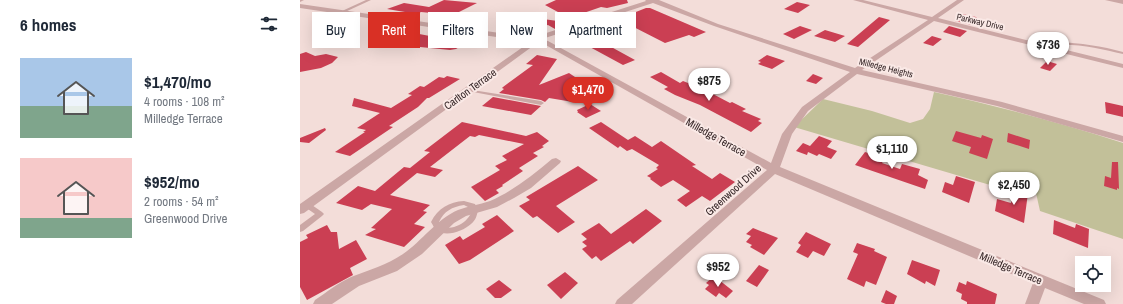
<!DOCTYPE html>
<meta charset="utf-8">
<style>
:root{--surface:#fff;--page:#f6f6f7;--text:#1f2937;--muted:#747a83;--accent:#d93025}
body{margin:0;font-family:"Archivo Narrow",sans-serif;background:var(--page);color:var(--text);height:100vh;display:flex;flex-direction:column;font-size:15px;white-space:nowrap}
*{box-sizing:border-box;margin:0}
p{font-size:13px;color:var(--muted)}
.icon{flex:none;width:22px;height:22px;fill:none;stroke:currentColor;stroke-width:2;stroke-linecap:round;stroke-linejoin:round}
.map{position:relative;flex:1;overflow:hidden}
.details{display:flex;flex-direction:column;background:var(--surface);width:300px}
.details>*{flex:none}
.top-card{position:absolute;left:12px;top:12px;width:380px;height:36px;display:flex;gap:8px}
.controls{position:absolute;left:775px;top:256px;display:grid;gap:8px}
.controls a{display:grid;place-items:center;width:36px;height:36px;border-radius:0px;background:var(--surface);box-shadow:0 4px 16px #0002;font-size:20px}
.price{position:absolute;translate:-50% -34px;padding:0 9px;border-radius:14px;background:#fff;color:#222;font-size:13px;line-height:26px;filter:drop-shadow(0 1px 2px #0008)}
.price::after{content:'';position:absolute;left:50%;top:24px;width:12px;height:9px;margin-left:-6px;background:inherit;clip-path:polygon(0 0,100% 0,50% 100%)}
.price.active{background:var(--accent);color:#fff}
ul{padding:0;list-style:none}
li{display:flex;align-items:center;gap:12px;height:100px;padding:0 20px}
li span{display:grid;place-items:center;flex:none;width:112px;height:80px;border-radius:0px;color:#555}
li>.icon{margin-inline-start:auto}
span .icon{width:48px;height:48px;fill:#fffc;stroke-width:1}
li b{font-size:17px}
h2{display:flex;justify-content:space-between;align-items:center;height:48px;padding:0 20px;font-size:17px}
.tag{padding:0 14px;border-radius:0px;background:var(--surface);box-shadow:0 4px 16px #0002;font-size:14px;line-height:36px}
.tag.active{background:var(--accent);color:#fff}
main{display:flex;flex:1;min-height:0}
.map>svg:first-child{display:block}
.green{fill:#c2c099}
.building{fill:#cb3f53}
.lines{fill:none;stroke-linecap:round;stroke-linejoin:round}
.lane{fill:#cba7a5;fill-rule:evenodd}
.street{fill:#cba7a5;fill-rule:evenodd}
.labels{text-anchor:middle;dominant-baseline:central;stroke-width:4;stroke-linejoin:round;paint-order:stroke}
.far-street-label{font-size:9px;fill:#362728;stroke:#fae9e6}
.street-label{font-size:11px;fill:#362728;stroke:#fae9e6}
</style>
<main>
<section class="details">
<h2>6 homes<svg class="icon" aria-label="filters" viewBox="0 0 24 24"><path d="M4 7h16M4 17h16"/><circle cx="9" cy="7" r="2"/><circle cx="15" cy="17" r="2"/></svg></h2>
<ul>
<li><span style="background:linear-gradient(#a9c7e8 60%,#7fa58c 0)"><svg class="icon" aria-label="home" viewBox="0 0 24 24"><path d="M3 11l9-7 9 7M6 9v11h12V9"/></svg></span><div><b>$1,470/mo</b><p>4 rooms · 108 m²</p><p>Milledge Terrace</p></div></li>
<li><span style="background:linear-gradient(#f6c9c9 75%,#7fa58c 0)"><svg class="icon" aria-label="home" viewBox="0 0 24 24"><path d="M3 11l9-7 9 7M6 9v11h12V9"/></svg></span><div><b>$952/mo</b><p>2 rooms · 54 m²</p><p>Greenwood Drive</p></div></li>
</ul>
</section>
<div class="map">
<svg width="823" height="304" viewBox="0 0 823 304">
<rect width="100%" height="100%" fill="#f3ddd9"/>
<path class="green" d="M634 92C698 106 760 123 823 143V239L740 211 736 193 717 186 707 190 494 127 523 99 572 111 610 123 623 119 630 109Z"/>
<path class="building" d="M144 0 177 3 153 15 121 12 117 14 87 9 104 3 129 7Z
M256 0H327L328 3 307 8 301 7 269 18 245 5Z
M497 2 510 5 498 13 484 9Z
M346 8H350L406 32 394 37 389 35 365 43 318 19Z
M198 13 265 22 269 24 255 29 248 25 225 30Z
M662 14 676 17 678 19 672 25 655 21Z
M579 17 590 20 558 47 547 44Z
M500 26 512 30 494 39 483 34Z
M649 26 667 31 660 37 643 32Z
M295 28 316 38 304 43 335 60 323 65 264 33 278 29 284 32Z
M93 29 135 37 169 41 156 49 150 50 120 47 77 37Z
M525 30 545 36 535 42 514 36Z
M632 36 642 39 633 46 623 43Z
M6 52 15 56 26 54 38 57 32 63 21 68 0 72V54Z
M237 55 257 59 239 85 269 73 296 91 273 102 249 98 245 102 241 100 199 93 204 89 202 88 203 87 233 65 226 64Z
M467 55 485 61 472 69 458 64 461 62 458 61Z
M747 61 757 64 750 71 740 68Z
M361 72 380 83 383 81 388 83 390 82 430 103 432 102 446 109 442 111 461 119 458 121 462 123 451 132 400 105 375 95 364 89 368 87 350 77Z
M513 74 523 78 516 84 506 81Z
M147 76 160 79 129 98H127L118 107 89 126 93 127 50 156 35 152 65 132H63L66 130 57 128 80 113 52 106 54 98 91 108 112 95 108 94 120 86 124 87 139 77 144 78Z
M193 97 241 106 231 115 182 106Z
M805 102 823 106V117L806 113Z
M290 104 301 111 286 118 277 112H278L277 110Z
M162 122 226 136 237 132 249 141 242 146 244 147 233 153 238 156 219 168 223 171 202 185 203 186 196 190 199 193 185 201 171 187 200 170 195 166 207 160 202 156 224 144 179 135 175 137 170 136 130 167 143 170 135 177 117 173 90 195 130 205 123 211 127 212 114 224 125 227 104 247 65 235 76 229 71 228 92 209 71 204 62 210 36 203 58 186 75 191 104 167 110 168 130 152 124 151Z
M301 122 328 140 335 136 352 147 361 141 396 165 392 166 412 179 420 173 435 182 410 201 402 196 386 207 377 200 390 191 373 180 361 187 350 179 351 178 347 176 358 169 356 168 359 165 332 149 327 151 320 146 318 148 289 128Z
M25 128 26 130 9 143 0 142V138Z
M656 131 681 138 682 135 693 139 687 159 669 153 671 147 652 141Z
M708 133 730 140 729 149 707 142Z
M519 136 532 141 527 147 537 151 531 159 519 154 517 156 508 152 507 155 496 151 503 143 510 146Z
M565 152 585 158 582 163 600 169 602 164 620 169 618 175 628 180 625 189 555 165Z
M812 162H818L819 189 817 188V190L804 186 805 176 811 178Z
M278 166 298 180 256 206 275 222 258 233 237 216 233 218 219 206 230 200 226 197Z
M656 176 675 182 669 203 642 192 645 182 653 185Z
M713 188 728 193 724 223 695 211 697 199 711 203Z
M346 209 362 221 333 244 330 241 301 261 296 256 292 259 282 249 287 246 282 242 287 239 281 234 299 223 311 234Z
M197 215 214 231 170 260 159 264 145 245 160 236 163 240 185 227 182 224Z
M754 220 775 228 776 224 789 229 788 248 753 234Z
M27 225 31 232H37L39 249 56 240 67 259 50 268 53 275 7 300 0 287V242L8 238 6 235Z
M453 228 478 238 464 255 450 247 452 245 446 242 451 236 446 234Z
M506 232 531 244 524 256 513 251 508 258 496 252 501 245 498 243Z
M557 243 575 249 574 251 587 257 576 285 566 281 564 287 547 279 558 254 553 252Z
M612 260 640 270 635 286 626 281 625 284 607 274Z
M459 265 469 270 457 287 446 281Z
M265 272 278 283 261 299 247 285Z
M414 276 433 291 426 298 419 293 416 297 405 289 409 285 406 283Z
M199 280 212 290 201 298H195L186 289Z
M667 281 697 294 695 304H667V302L661 299 662 294 656 291 659 282 666 285Z
M586 290 597 296 594 304H586L581 302Z"/>
<g class="lines">
<path class="lane" d="M0 0H4L0 2Z
M66 0H71L45 12 42 11Z
M759 42C780 43 802 46 823 52V54C798 48 768 41 742 47L740 46 749 43Z
M166 89 241 101 244 103 241 105 168 91 166 90Z
M164 201 175 204 178 210C177 215 176 220 171 224 163 231 146 238 136 230 134 228 133 225 131 222 138 208 149 202 164 201ZM164 205 170 208 172 210C171 213 170 216 167 219 161 226 145 233 139 222 144 211 152 207 164 205Z
M5 203H9L22 212 24 214 22 216 3 231 0 232V225L15 214 5 207 4 205Z"/>
<path class="street" d="M345 0H359L418 24 555 68 628 20 553 0H563L632 17 657 0H664L638 18 823 64V68L634 21 562 70 702 102 823 136V142L697 106 557 74 508 111 492 134 480 167 804 300 806 304H784L745 288 739 304H725L733 283 475 174 332 304H315L317 300 467 170 244 44 237 43 4 213 0 214V204L230 42 0 8V4L234 38 240 35 346 1ZM353 3 414 26 550 72 502 107 482 134 471 163 248 41 242 39Z
M805 0H823V4Z
M256 158 261 161 260 163 231 188 214 198 197 207 166 216 154 223 122 254 97 271 59 286 32 304H13L15 300C27 292 38 283 51 277 69 270 87 265 103 254 122 241 137 219 158 210 168 206 179 205 190 201 213 191 233 175 252 159Z"/>
</g>
<g class="labels">
<g class="far-street-label">
<text transform="translate(680 22) rotate(13)">Parkway Drive</text>
<text transform="translate(586 68) rotate(14)">Milledge Heights</text>
</g>
<g class="street-label">
<text transform="translate(170 89) rotate(-36)">Carlton Terrace</text>
<text transform="translate(416 137) rotate(29)">Milledge Terrace</text>
<text transform="translate(433 190) rotate(-42)">Greenwood Drive</text>
<text transform="translate(711 268) rotate(23)">Milledge Terrace</text>
</g>
</g>
</svg>
<div class="controls">
<a><svg class="icon" aria-label="locate" viewBox="0 0 24 24"><circle cx="12" cy="12" r="6"/><path d="M12 2v4M12 18v4M2 12h4M18 12h4"/></svg></a>
</div>
<b class="price" style="left:748px;top:66px">$736</b>
<b class="price" style="left:409px;top:102px">$875</b>
<b class="price active" style="left:288px;top:111px">$1,470</b>
<b class="price" style="left:592px;top:170px">$1,110</b>
<b class="price" style="left:714px;top:206px">$2,450</b>
<b class="price" style="left:418px;top:288px">$952</b>
<div class="top-card">
<a class="tag">Buy</a>
<a class="tag active">Rent</a>
<a class="tag">Filters</a>
<a class="tag">New</a>
<a class="tag">Apartment</a>
</div>
</div>
</main>
